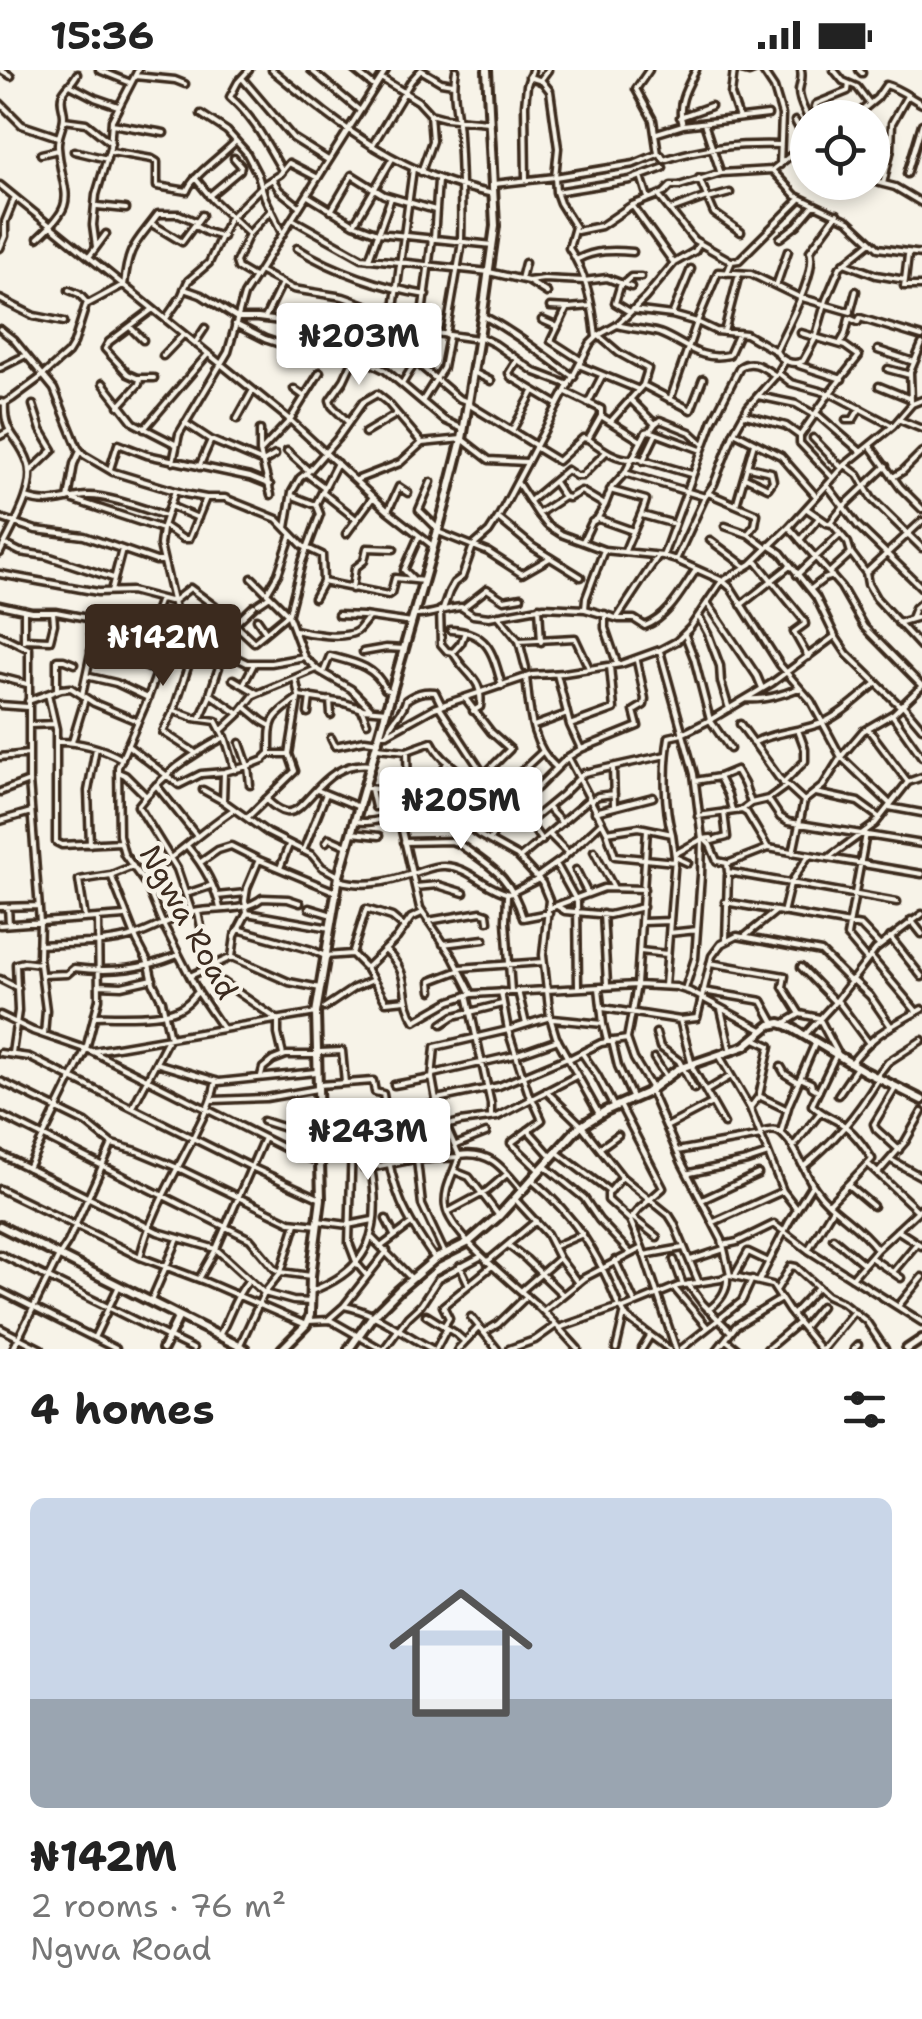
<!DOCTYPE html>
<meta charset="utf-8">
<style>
:root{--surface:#fff;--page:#f6f6f6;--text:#222;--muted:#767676;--accent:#3b2a1e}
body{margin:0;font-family:"Shantell Sans",sans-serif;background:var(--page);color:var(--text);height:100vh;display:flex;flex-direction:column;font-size:38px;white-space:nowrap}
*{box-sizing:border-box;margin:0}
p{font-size:32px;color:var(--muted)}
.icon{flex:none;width:55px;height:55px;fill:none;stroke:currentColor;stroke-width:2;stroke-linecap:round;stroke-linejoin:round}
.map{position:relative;height:1279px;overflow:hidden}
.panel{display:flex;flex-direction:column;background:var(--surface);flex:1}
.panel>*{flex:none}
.controls{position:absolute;left:790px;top:30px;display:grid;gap:20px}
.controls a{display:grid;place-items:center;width:100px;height:100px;border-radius:50%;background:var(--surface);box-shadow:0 5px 15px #0003;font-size:50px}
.price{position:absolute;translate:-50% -85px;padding:0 22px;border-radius:10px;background:#fff;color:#222;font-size:32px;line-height:65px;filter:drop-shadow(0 2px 5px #0008)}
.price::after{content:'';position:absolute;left:50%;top:60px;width:30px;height:22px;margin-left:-15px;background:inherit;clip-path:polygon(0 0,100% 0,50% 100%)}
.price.on{background:var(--accent);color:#fff}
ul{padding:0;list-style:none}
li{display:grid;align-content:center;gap:20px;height:530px;padding:0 30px}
li span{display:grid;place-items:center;height:310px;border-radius:15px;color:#555}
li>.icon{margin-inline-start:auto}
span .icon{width:180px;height:180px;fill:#fffc;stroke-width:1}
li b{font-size:42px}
h2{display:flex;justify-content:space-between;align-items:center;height:120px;padding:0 30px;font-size:42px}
.status{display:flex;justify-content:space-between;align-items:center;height:70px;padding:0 50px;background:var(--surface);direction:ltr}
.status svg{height:28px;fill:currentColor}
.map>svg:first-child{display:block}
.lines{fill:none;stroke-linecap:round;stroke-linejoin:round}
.street-casing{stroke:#3b2a1e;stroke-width:11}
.secondary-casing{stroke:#3b2a1e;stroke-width:14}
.street{stroke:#f7f3e8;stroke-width:4}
.secondary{stroke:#f7f3e8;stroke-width:6}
.labels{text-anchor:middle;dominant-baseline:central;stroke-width:9;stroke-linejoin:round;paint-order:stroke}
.street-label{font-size:30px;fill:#3b2a1e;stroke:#f7f3e8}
</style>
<div class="status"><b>15:36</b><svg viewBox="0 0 49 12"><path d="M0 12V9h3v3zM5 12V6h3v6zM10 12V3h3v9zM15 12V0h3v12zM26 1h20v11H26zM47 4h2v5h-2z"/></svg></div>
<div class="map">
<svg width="922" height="1279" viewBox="0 0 922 1279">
<rect width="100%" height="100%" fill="#f7f3e8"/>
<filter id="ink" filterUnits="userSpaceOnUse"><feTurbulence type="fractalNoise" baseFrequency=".01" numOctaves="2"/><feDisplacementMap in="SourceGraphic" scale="20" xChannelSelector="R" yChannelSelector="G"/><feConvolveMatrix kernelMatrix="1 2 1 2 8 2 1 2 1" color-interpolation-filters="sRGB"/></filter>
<g filter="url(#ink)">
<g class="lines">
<g class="street-casing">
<path id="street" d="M1 0 11 6
M99 0 131 13
M249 0 238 12 230 27C254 48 266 73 282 100
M272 0C344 59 401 106 494 124
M311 0 359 40
M354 0 375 17
M421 0 441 12 453 14
M456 0C451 24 458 41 459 65 461 101 462 136 461 171
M734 0 731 25 739 48
M741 0 749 2 754 0
M762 0 774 18 782 45 780 95
M801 0C803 9 800 12 799 21 799 31 804 39 808 48
M834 0 843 11 857 17 869 33
M859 0 862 3
M135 6 175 10 185 14
M529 7 542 11 550 21 558 78 555 107 556 122 560 133 575 157 569 178C586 203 593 236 596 267
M242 8 293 68 328 90
M381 8 418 31 430 44 445 48 488 52
M540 11 548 0
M72 16 95 28 118 36
M0 33 22 55 58 67
M201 44 227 61 246 82 258 105 265 128 282 163
M680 47 711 36
M822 48 815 37 816 34 848 21 849 14
M853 48 877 28 886 15C900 19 909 27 922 34
M64 50 86 53 111 73
M795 51 807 73
M704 53 720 101
M112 54 164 63
M683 55C676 35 687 17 696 0
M657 63 683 55 768 45
M372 76 411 11 421 0
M74 81 107 89
M111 82 152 89 157 92V116L187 121C193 105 222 86 236 71
M41 84 58 80
M661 85 664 90C703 77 739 74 780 75
M772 100 796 126 849 151 878 178 922 184
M421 102 432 71 430 44
M907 104 922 54
M641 106 648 128
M195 108 213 130 249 164
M699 108 714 143 741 162
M526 109 525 35 527 15 532 0
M273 110 279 120 299 136
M872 111 895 117 922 133
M494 114 555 107 634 94 658 84 653 50 636 19 649 0
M883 114 891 79 892 53 907 26
M0 115 290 350 388 441 434 477
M556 122 630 110 663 98
M658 125 694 170 731 191
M209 126 240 100 241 96 234 88
M308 126 354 154 378 163 493 175
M708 129 730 123
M632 135 673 192
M97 136 126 139
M671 140 707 127
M331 141 352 105 384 125 435 140
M837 144 810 181C818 202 785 260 776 281 781 291 793 296 803 291L815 269 826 230 840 197 871 172
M292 149 362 188 489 202 528 211 544 209 584 211 607 208 631 217
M152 154 182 172 202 145
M354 154 392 89
M195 156 206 162 223 167
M577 161 601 156 632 135 664 123 671 116H679L721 103 772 100 808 72
M38 168C81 129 62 127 58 77 57 65 64 57 64 46 64 39 59 30 63 23 67 16 73 12 77 4
M780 168 797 155 814 135
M434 169 438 110
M96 177 93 155 96 125 110 78 112 50 138 0
M0 178 5 166V152L15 127
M297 178C333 201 384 218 426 225
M89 187 106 164
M369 189 391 128
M578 189C595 180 613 180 633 182
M844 193 876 205 905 210 904 216H922
M261 202 293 219 343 227 385 242 428 262 478 269
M727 203 732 191 739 190 799 130
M255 208 238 198 236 192 249 164 271 140
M521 209 525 193
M905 210 908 185
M528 211 547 223
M621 213 615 233 630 242
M623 214 631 207H641
M124 216C128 175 136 174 158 144H179L197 152
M776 216 788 181
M184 219 201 225 237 248H258L295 253 326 271 385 300 444 350 463 359
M69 220 79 224 88 234
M0 229 34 246 64 252
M550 237 569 238 591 236
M567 238 551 271 582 291
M153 239 109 272 105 279 128 304 137 308H154
M632 240 672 245 697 252 716 261 746 264 774 280
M851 240 856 221
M672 245 691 199
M393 246 413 99
M483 246C515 262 543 286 574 307
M167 247 181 227 188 211 209 193 229 149 263 115 280 104 289 93 318 108
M265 248 282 213
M849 248 858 252 860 248 922 267
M542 250 558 257
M235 254 265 269 307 283 311 280 317 266
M617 255C631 259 645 259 659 263 684 272 699 292 729 285L739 263
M130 257 143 270
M0 259 14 270 54 319 78 378 84 385 113 402 185 424 206 428H225L277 449 303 476 322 485 323 512 314 528
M420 259 432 169
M724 262 739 204
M446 265 462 172
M479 266 495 274 535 302 569 315
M599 266 619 283 648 299 643 315 611 351
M389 272 416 292 458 328 468 332
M841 272 845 265 849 249
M195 273 205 258
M335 275 354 231
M878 280 914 292
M163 286 184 264
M517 290 509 303 511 307 558 335
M376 295 400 251
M799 295 842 309
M581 296 637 319
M0 298 26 285
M888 299 910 305
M473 302 491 311
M778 303 791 313 834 325 893 356
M103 313 134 353 175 374
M402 314 421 283 428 262
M643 315 691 340 703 309
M879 316 911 329
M294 319 305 327
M566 322 601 339V346L641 371
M758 326 796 334 815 345
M630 329 655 354 660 350 690 362 703 374
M423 330 443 298 449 266
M670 330 697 252 718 202 751 204 799 227 851 242
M0 332 5 333 13 328 40 308 68 283 74 273 86 235 123 215
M911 332 910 302 922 274
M588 333 602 306
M468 334 535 375
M119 336 139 314 140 309
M816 343 861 382
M746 345 786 356 800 366V373L833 408
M237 349 253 320
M846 350H853L860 338
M900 350 922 359
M348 352 332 336 330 330 344 310 377 239
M185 353 211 370 263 392 275 385
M144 359 208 284
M260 360V382L271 425
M512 361 533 322
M650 361 701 380
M734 362 781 386 815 425
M365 363 397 344
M0 366 9 361
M800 366 829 324 859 286 845 276 801 263
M813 368 842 398
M588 369C601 378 615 389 631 389
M535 377 558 391 583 368 588 369 601 346
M871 377 900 417 922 439
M287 381 309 401
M260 382 290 350 320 302
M633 387 691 404
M643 391 656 364
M173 392 179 364 228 282 244 225 386 0
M845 395 858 405 872 429 922 478
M199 397 211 370
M110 399 118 374 147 385 250 407 270 415
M31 401 53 380 41 360 33 335
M625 403 705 427
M308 405 324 417
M745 407 768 418 773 411 771 402 749 397
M893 407 903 401 922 382
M356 410 400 393 422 373 462 369 489 390 526 392
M431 412 419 440 439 460
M517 412 538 444 547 455 561 464 604 480 663 486 676 490 723 511 731 518 780 595 811 631 841 687 823 716 804 731 793 783
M554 412 564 427
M827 415 858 456 922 518
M610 420 646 430C642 446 631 464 625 481
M175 421 162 459 160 475 177 547 146 633 118 697 119 765 124 784 147 816 161 850 198 922 223 959
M322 422 356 449
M708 423 757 444 755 455 748 464
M293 426 316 435
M26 428C51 437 64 427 88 426 107 425 147 440 166 446
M68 429 74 394 80 381
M74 430 162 459
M530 431 567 400 576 406H582L606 382
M736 435 754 373
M170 436 198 448
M807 439 827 453 832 454 848 473 851 483 866 503 868 514 876 528 922 578
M388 441 399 417 408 423
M538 444 564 427 569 428 581 421 603 434
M642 445 671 453
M0 448 36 460 84 466 156 491H163
M498 448 533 477 581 507
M599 449 633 461
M830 453 844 436 886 396
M164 456 183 469H189L206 428
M725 456 748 464 765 477
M789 457 841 517 864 557 922 616
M286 458 292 422 300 408 309 401 337 369 363 332 377 324 387 332 422 373
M438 462 488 482 522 504 550 488
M346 464 373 427
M710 470 746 497
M800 470 819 448
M583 471 592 452 597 449 605 435 612 417 625 403 646 362 650 361 655 354
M4 474 20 482 47 486 113 508
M769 475 781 483 816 527 835 566 847 584 900 636
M0 483C11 459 38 418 28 392 19 366 3 365 5 333
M663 486 713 350 740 297C753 288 765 299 776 306
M676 490 705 427 714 414 734 362 748 337 778 303 785 291
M755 490 804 550 805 554 794 562 808 587
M867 502 922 451
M829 503 851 483
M0 504 98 522 131 521 169 531 175 530 190 518 221 541 254 572 289 543 302 492 320 444 316 434 337 393
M797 505 840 464
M252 508 288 544 304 587 318 600 351 619 370 638
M413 509 404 500 419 466
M323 512 388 525 391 523 395 508 424 511
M352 519 355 498 364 491 367 478 394 479
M811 519 824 509 832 506
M111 521 122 479
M268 521 278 504 291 466
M160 529 144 572 163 583
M258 534 270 526
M708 534 757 606 762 618
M0 535 32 542H56L87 548H118L151 553
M741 535 790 496
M464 537 487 519 504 530 521 527
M539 537 541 572
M443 539 449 522 454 513 462 507 473 476 489 462 498 448 590 274 599 265 617 255 645 228 674 193 695 181 699 174
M585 539 586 528 604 480
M24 540V571
M440 540 441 574 447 581 453 582C464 605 484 607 480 637L473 641
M605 544V558L617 593
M338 545 363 546 412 553
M415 545C430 546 445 538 461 537L473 545 489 547 544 537 585 539 619 549H634L645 556C669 547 682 520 696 500
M498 545 519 571 575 568 589 598
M617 548 658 486
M911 548 915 538 922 532
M257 549 266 562
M700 549 708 564 720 596 721 612 729 639
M898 553 922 546
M234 555 254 536
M295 560C310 564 344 570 357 561 358 561 367 549 368 548
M451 560C490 562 493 585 502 616
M0 565 29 579V711L40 852 39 887 46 940 44 965
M685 565 694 588 710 650 730 679
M24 569 50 570 54 554 53 542
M197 569 247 593H271L304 587
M519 571 526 598
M91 581 112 583 156 601
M660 581 694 704 702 769 701 805 695 888 685 919
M224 582 210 624 239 644
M363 582 386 578 405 579
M453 582 461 573 465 562
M323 603 330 586C352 592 376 596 385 619L392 622
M557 604 570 655 581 679
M86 606 116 613 148 628
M0 607 27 614
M526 607C530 640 530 674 556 697
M295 608 299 626
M233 609 257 623
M243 615 254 594
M57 620V590H64L74 594
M48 624 56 659V772L62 775 120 772
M82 625 93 574 91 563
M299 626 344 633 363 639 387 641
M746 629C763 631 782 625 799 618
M330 630 331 645
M28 631 61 619 71 618 94 633 137 651
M902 634 922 658
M0 635 28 637
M245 637 262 651 269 655
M361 638 367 653
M440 638 484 705
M175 641 194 648 216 651 226 670 235 700
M308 643 310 627
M893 646 922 687
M200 649 210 626
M740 654 779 708 804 731
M30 655 55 654
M570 655 614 639 610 596
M534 656 567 644
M222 660 239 644 254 625 316 599
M869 660 908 712
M381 664H387L434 638 532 605 564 603 621 594 660 580 677 571 690 558 721 512 751 494 789 457 845 395 893 356 912 334 922 330
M387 664C390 651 404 642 406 630 416 623 423 621 435 622L441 634
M331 668 335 676 365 670 379 672
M56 672C77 671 103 678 122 689
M72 672 85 629
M240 673 248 696 250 715
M753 673C775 661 801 662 824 652 844 643 860 626 877 613
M127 675 179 715 201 704 224 702 248 696 263 690 269 684H289
M377 678 407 681 432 672C441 692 461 700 475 716
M407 681 408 721
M194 682 163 662 174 640 197 569 218 539
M270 683C270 650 269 649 297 629
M0 687 28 684
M568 687 607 762 615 786 675 792
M613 697 614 735
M118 702 125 705 144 724
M719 707 728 725 732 740
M695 711 719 707 736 700 744 714 751 733
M783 713 805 691V679L798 660
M156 715 196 765
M365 718 408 721 432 729 479 765 517 786 542 813 549 830 543 885 550 947 556 967 599 1044
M371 719 375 737
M203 720 223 731 268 763 312 785 322 797 339 806
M317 720 359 737
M0 722 29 711
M413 723 403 745 401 756 420 838 453 887 472 924
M816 723 858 732 880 748
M266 729C270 733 279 741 286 742 307 746 322 688 372 695
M432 729 447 692
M768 729 780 747 788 752 922 774
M223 731 224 702
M590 731 598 726 614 724
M889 733 841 687 863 661 894 643 922 616
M516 734 542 771
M889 737 922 743
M406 738 432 753
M548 738 562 753
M743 739 751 733 768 729 786 716
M595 742 653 727
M455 745 484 705 510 679 491 662 465 628
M698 746 742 740 747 743 768 778 828 788 875 754 908 712 922 707
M248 747 295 701 289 684 298 629
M0 751 31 742
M355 751C372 755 385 746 402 747
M528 753 562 725 584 703 666 685
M647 759 637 915 627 969 634 989 651 1017
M475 762 511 711 542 682
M607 762 639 757 672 764 675 787 665 916
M352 763 379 766
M672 764C664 737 664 695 669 667L682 664 710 650 772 613 835 566
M866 764 847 866 867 890
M550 765 568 783
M490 770 505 742 537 718 568 687 581 679 638 656 634 641 644 635 645 629 637 591
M705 770 710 775 717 791 727 793 728 802 897 832
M326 772 329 768 347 776
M404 772 451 771 459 774C494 799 510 806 523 848L549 843
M90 774 88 721 96 678
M188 777C203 795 215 816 220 838
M303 781 326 724
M594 781 614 818
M675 784 702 769 711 768 712 771 727 767 724 742
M675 787 688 793
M520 788 588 730
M828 788 922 804
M201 792 218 780 231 776 259 790 336 822
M556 794 577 832 578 917
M727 794 768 778
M280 798 289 775
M576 800 588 824
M111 805 137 871 149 894 153 913 162 931 170 968
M537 807 561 790 601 753
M143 808C175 787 201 761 233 740
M338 810C365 818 389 812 415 803 425 800 434 795 445 796 469 797 486 819 509 824L539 809
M415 817 438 815 464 823
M186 824 210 816
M217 826 246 823
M507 826 506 851 511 921
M725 832 861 856 879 875
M557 836 565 841 609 845 643 837
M0 837 39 836
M8 837 9 854
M309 838 332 845
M550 838 604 818 644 819
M198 842 209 896
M192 843 177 799 138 736C162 705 190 685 225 667
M247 843 330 858
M783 843 790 814 809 785
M603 844 607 914
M85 848 79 810 111 805 133 796
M911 850 922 864
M428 851 481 842 487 844 488 851
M642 852 670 851
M0 855 125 846
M238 859 312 880 325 886 352 884
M669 863 697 860
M744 867 775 842
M890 867 922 907
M726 870 728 805
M443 874 484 869
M39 875C71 873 104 875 134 866 154 860 173 847 194 842 217 837 243 843 262 828L288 829 300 833
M385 880C414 906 398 926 415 951L450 931 472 924 637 915 676 917 689 921 762 960
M640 881 667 884
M352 884 366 839 392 847 405 858
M352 884 366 898 386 932 406 930
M870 886 917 942
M232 887 235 866 247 843 245 831 247 818 258 792
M710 893 785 906 783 917 800 944
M801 897 835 932
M366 898 397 868 411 848 422 843
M459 898 543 892
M42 905 67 904 74 898C112 903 143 899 178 885
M190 906 232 887 289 912 320 918
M0 909 18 918
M852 909 870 926 890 955
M223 912 278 950V964L283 985
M99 915 122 916 153 909
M599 918 603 954 607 971
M432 921 431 911 460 900
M518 921 526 954
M703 921 762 931 774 953
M501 922 508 960 530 1028
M467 925 491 1034V1047
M837 930 868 972
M324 938 354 918 373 910
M603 938 680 950 697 948 712 886 721 874 737 866 821 882 850 911
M721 939 730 978
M0 945 33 961 91 981 294 1083 317 1091
M96 946C118 945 169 950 186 934 191 931 193 926 198 922
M553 949 603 954
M680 950 693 999 724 1054
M442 954 454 946 502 934
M783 954 800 944 819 948 838 984
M656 963 660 977 679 991 694 1019
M805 965 837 930 876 879 922 844
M612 971 618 996 632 1027
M94 981 316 943
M320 982 342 981 345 1013
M0 983 29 987 251 1097 321 1129
M12 983 18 941 16 894 24 892 40 894
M582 983 597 1005 614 1037
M719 985 750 1038 783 1121 797 1139
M571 988 601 973 627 969
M654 988 667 1008
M156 993 219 1012 316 1002
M851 993C876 962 888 958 922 939
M781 997 785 1004 798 1012
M433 1004 515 985 558 970
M261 1006 263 998 273 990 286 985H315
M876 1007 888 992 922 970
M800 1008 811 1013 812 1017 819 1021
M0 1011 86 1053 112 1074 137 1081 178 1098 290 1152 318 1155
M319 1015 373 1011 375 1022 383 1024 390 1068
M394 1015 432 1008
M896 1017 874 1054 876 1059 899 1080
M546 1021 582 1056
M706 1021 731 1006
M651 1022 682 1093 722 1170 730 1205
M838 1025 857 997
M759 1026 786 1039
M532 1028 542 1050 511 1073 538 1099
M437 1029 499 1016 568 987
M213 1030 266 1028 317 1019
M620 1035 663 1118 639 1139 630 1150
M133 1037 167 971
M750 1038 759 1026 770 976 755 969
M0 1045 250 1169 275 1199 281 1202 311 1206
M320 1048 413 1039 437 1033
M263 1051 288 1059H320
M446 1056 459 1085C455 1103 443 1118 446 1137 450 1165 519 1218 541 1239 554 1252 566 1266 578 1279
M582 1056 622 1107 608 1124V1130L630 1150 642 1178 676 1279
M668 1056 712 1033
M441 1057 432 1008 435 977 508 960 550 947
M528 1060 551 1086
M781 1062 789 1034 815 974
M760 1063C769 1061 775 1058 782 1064 798 1078 803 1102 815 1118 831 1142 858 1153 877 1179
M424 1064 429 1089
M385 1068C392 1120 404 1146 435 1189
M352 1071 349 1173 357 1194 367 1206
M321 1074 406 1067 460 1052 497 1047 576 1006
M456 1075 486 1063
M793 1077 820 1043
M600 1078 618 1065
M677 1081 761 1066
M558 1083 610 1122
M0 1084 158 1162 216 1179 264 1223 293 1231 310 1232
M459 1085C492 1080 503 1099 523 1122
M417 1090 422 1135 445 1184
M891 1090 922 1107
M868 1094 918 1141
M546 1097 584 1128 599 1150 630 1183
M803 1097C833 1073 858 1043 878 1010
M28 1098 86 979 99 929 98 848
M364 1099 409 1090 459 1087
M454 1101 469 1107 499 1146
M690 1103 747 1091 768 1084
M878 1103 905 1072 922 1042
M622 1107 669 1145 674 1153 699 1213
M533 1111C575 1146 600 1186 619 1237
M848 1115 873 1136
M0 1119 140 1187 204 1211 306 1255
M515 1129 547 1164 559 1188 578 1213
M702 1130 758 1104
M829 1134 872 1089C864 1076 850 1057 835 1050 826 1045 820 1043 812 1035L836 985
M448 1142 487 1121 507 1104
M633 1148 657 1167
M386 1149 394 1165
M318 1151 348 1155 373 1150
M714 1152 783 1121
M897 1160 922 1176
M372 1168 411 1208
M833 1168 864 1194
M508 1175 526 1189 562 1224
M723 1175 737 1172 774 1154 808 1180 922 1252
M382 1176 410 1155
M555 1176 583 1164
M808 1180 833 1138
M0 1184 193 1279
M644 1185 683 1178
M140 1187C150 1145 173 1108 192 1070 201 1050 212 1033 216 1011
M870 1187 901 1208
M615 1190 635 1233
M674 1190 683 1215
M691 1190 724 1179
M487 1192 536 1151
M460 1196 468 1213
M893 1202 917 1173
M735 1205 748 1182 769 1192
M852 1208 877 1179 922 1137
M199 1209 216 1179 264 1068
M759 1211 789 1152 812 1115
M688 1214 703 1234 731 1262
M675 1219 707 1257
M777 1219 791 1196 796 1197 827 1225 842 1232 866 1251 885 1279
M0 1221 116 1279
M311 1221C372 1199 382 1158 371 1098
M521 1221 559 1188
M151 1231 178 1169
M900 1234 922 1207
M344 1236C377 1242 403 1264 432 1279
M708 1240C719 1232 728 1221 727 1207
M543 1241 584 1208 642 1178
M623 1241 627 1248 669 1279
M426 1245 455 1263 464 1271
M792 1245 818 1217
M471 1247 497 1279
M328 1250 344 1236 387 1181
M308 1251 330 1250 381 1279
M444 1256 449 1248 443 1236 492 1196
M0 1258 41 1279
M559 1258 619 1237 622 1239 678 1216 721 1209 730 1205 772 1215 789 1241 820 1279
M803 1258 821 1236
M485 1262 498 1254 527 1226
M220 1264C230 1246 235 1226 248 1211
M94 1268 118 1218
M726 1270 737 1279
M13 1279 59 1186 68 1172 112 1074
M238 1279 264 1223 281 1202 296 1154
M384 1279 408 1247 421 1235 438 1209 480 1187
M436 1279 447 1258
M458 1279 479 1257
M509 1279 535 1270 556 1255
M616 1279 624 1245
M642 1279 650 1266
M681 1279 742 1231 752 1209
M718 1279 736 1256 781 1229
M767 1279 798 1253
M823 1279 854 1241
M854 1279 858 1275"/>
</g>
<g class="secondary-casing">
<path id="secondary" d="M0 1156 245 1279
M163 1279 179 1246
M282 1279 306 1255 310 1245 311 1206 321 1129 316 943 339 806 446 432 462 369 483 242 495 156 487 0
M349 1279 371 1248 399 1220 435 1189 469 1172 499 1146 578 1058 605 1041 646 1023 678 999 745 976 770 955 780 953 787 955 864 1001 922 1030
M907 1279 922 1269"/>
</g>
<use href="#street" class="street"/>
<use href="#secondary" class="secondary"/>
</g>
</g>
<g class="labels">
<g class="street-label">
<text transform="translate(189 852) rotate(61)">Ngwa Road</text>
</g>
</g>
</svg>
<div class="controls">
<a><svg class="icon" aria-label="locate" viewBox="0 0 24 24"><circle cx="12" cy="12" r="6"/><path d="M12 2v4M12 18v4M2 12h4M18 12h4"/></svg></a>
</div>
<b class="price" style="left:359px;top:318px">₦203M</b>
<b class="price on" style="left:163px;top:619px">₦142M</b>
<b class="price" style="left:461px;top:782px">₦205M</b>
<b class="price" style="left:368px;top:1113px">₦243M</b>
</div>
<section class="panel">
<h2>4 homes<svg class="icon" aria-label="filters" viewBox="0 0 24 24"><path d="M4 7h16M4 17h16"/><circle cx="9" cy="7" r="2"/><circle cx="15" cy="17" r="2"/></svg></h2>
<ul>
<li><span style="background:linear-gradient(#c9d6e8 65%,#9aa5b1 0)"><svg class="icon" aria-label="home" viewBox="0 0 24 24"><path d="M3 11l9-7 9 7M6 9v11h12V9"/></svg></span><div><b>₦142M</b><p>2 rooms · 76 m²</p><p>Ngwa Road</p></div></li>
</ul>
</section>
